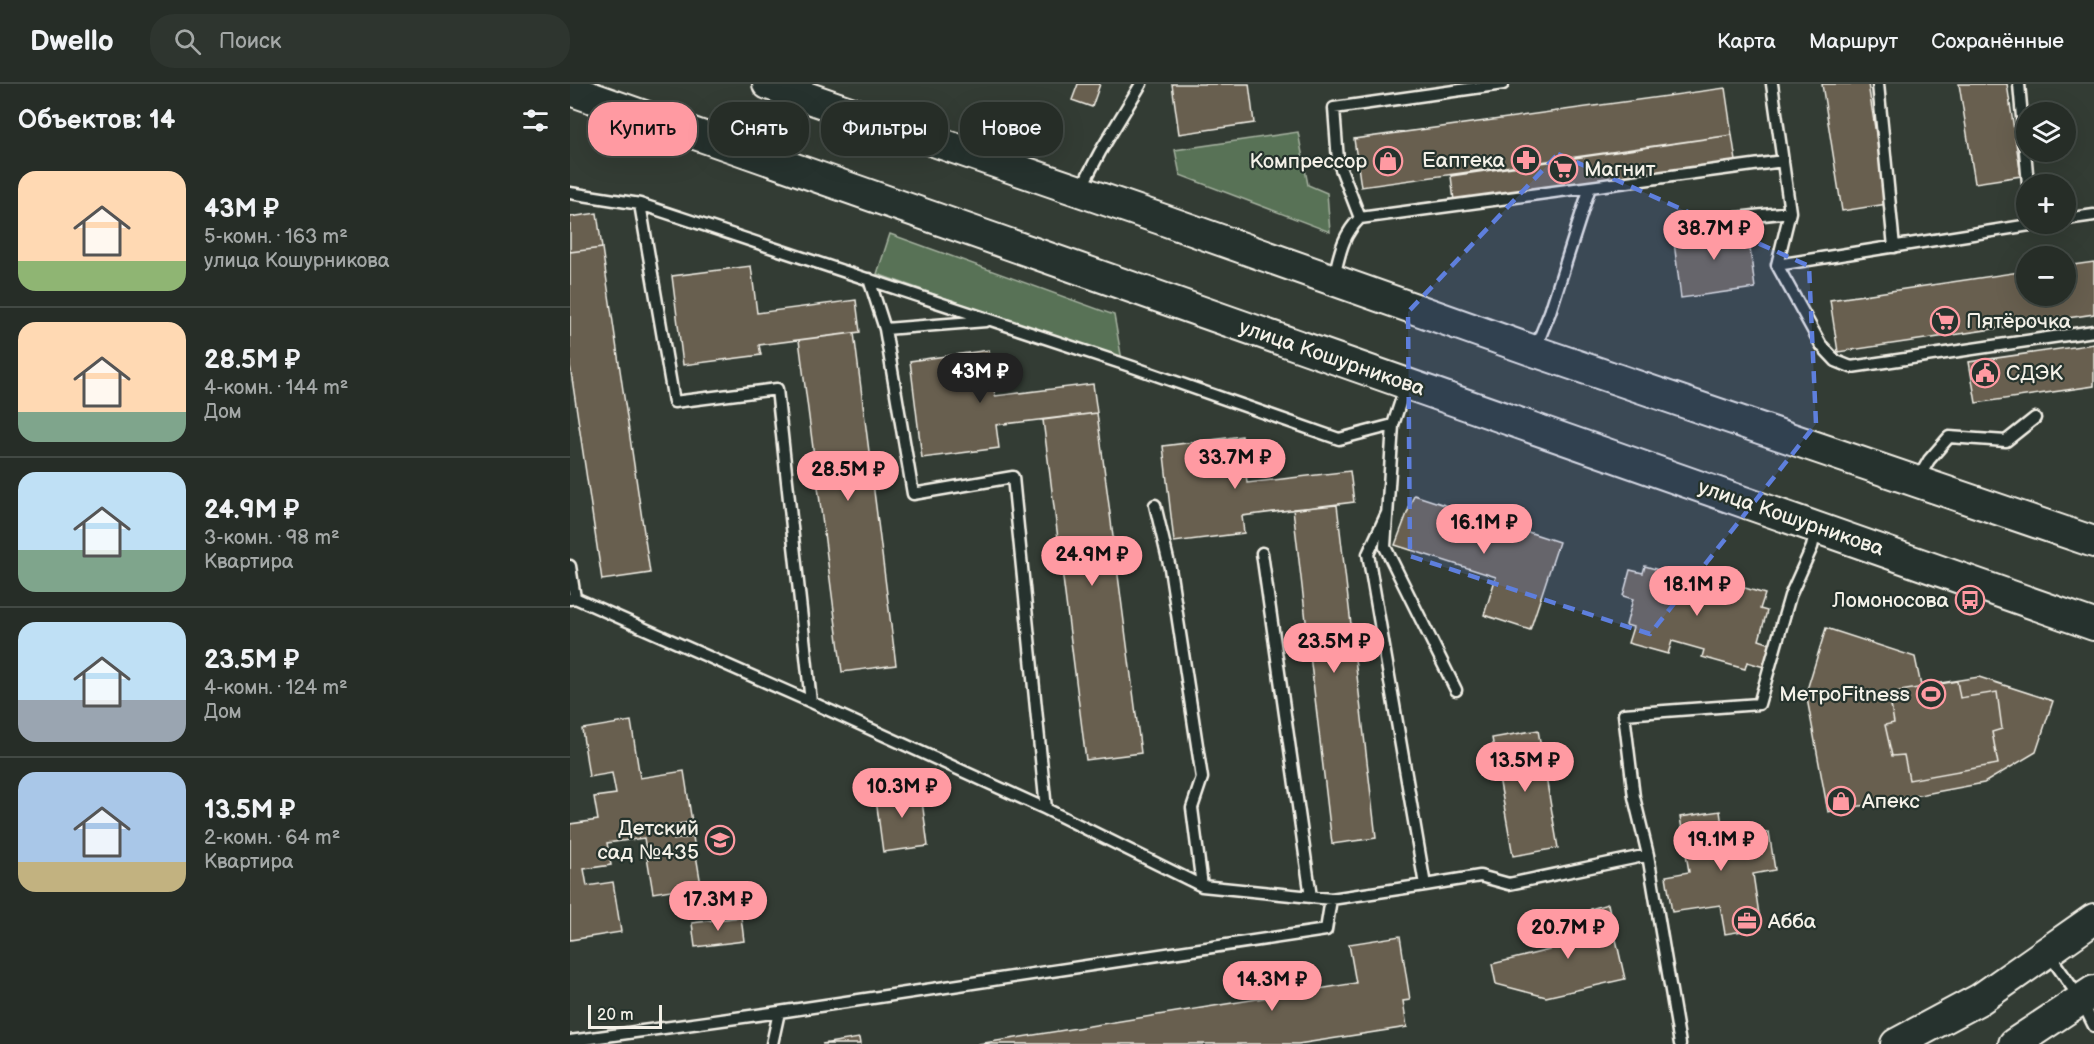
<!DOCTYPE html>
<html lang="ru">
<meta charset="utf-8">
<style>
:root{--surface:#262d27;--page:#2e352f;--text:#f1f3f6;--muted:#a4a8a7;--line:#424944;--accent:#ff9aa2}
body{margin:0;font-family:"Balsamiq Sans",sans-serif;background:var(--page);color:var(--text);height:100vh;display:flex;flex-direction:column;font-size:22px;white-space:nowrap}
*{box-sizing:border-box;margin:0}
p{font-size:20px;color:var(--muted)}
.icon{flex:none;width:33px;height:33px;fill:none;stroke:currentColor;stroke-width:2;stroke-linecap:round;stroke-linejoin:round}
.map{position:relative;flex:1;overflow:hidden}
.sheet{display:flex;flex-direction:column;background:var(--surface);width:570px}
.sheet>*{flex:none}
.guide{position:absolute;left:18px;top:18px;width:570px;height:54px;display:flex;gap:12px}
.buttons{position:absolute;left:1446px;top:18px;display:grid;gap:12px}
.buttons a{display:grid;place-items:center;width:60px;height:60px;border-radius:50%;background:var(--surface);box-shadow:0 6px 24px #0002,0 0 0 2px var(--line);font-size:30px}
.scale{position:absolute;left:18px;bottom:15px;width:74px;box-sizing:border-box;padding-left:6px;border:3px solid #f4f1e8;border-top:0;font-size:16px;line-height:21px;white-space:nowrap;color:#f4f1e8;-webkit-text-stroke:4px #26332d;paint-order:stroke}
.price{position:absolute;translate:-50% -51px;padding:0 14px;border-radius:21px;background:var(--accent);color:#111;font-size:20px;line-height:39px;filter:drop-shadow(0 2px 3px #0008)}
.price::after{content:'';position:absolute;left:50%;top:36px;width:18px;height:14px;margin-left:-9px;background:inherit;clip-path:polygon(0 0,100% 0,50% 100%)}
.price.current{background:#222;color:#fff}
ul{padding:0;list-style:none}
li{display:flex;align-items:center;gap:18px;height:150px;padding:0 18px}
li+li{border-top:2px solid var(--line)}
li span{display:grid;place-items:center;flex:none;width:168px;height:120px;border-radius:18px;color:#555}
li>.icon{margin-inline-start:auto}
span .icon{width:72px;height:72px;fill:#fffc;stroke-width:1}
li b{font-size:26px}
h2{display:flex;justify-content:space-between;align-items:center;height:72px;padding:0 18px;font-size:26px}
.chip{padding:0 21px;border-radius:24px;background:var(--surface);box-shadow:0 6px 24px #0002,0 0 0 2px var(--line);font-size:21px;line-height:54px}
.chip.current{background:var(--accent);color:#111}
header{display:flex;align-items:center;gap:36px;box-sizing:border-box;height:84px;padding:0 30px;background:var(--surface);border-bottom:2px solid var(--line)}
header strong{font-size:28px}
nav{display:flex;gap:33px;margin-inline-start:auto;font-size:21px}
.search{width:420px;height:54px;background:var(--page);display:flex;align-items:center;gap:15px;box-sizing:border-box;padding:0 21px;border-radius:24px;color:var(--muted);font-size:22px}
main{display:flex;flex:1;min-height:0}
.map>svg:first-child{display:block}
.green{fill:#587257;stroke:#a6b2a0;stroke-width:1.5}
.building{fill:#675f50;stroke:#f4f1e8;stroke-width:1.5}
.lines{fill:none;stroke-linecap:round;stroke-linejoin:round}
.lane-casing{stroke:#f4f1e8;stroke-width:15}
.secondary-casing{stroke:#f4f1e8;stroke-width:34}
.lane{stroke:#26332d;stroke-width:10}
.secondary{stroke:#26332d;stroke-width:30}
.marked{fill:#5e7fdd;fill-opacity:0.2;stroke:#5e7fdd;stroke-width:4.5;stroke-dasharray:12 8;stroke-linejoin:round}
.labels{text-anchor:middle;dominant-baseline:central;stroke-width:4.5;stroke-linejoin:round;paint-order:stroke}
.poi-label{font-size:21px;fill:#f4f1e8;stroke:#26332d;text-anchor:end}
.street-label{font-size:21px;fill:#f4f1e8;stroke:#26332d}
</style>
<header>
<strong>Dwello</strong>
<div class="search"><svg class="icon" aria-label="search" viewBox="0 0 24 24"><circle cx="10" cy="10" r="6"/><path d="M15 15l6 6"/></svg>Поиск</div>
<nav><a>Карта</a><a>Маршрут</a><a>Сохранённые</a></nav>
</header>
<main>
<section class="sheet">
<h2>Объектов: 14<svg class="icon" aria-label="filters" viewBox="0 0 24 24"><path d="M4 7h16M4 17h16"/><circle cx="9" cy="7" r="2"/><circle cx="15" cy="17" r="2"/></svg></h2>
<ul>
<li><span style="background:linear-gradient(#ffd9b3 75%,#8fb573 0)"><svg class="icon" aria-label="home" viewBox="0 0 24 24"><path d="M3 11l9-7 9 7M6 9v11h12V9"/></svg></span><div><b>43M ₽</b><p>5-комн. · 163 m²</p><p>улица Кошурникова</p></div></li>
<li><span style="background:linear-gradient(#ffd9b3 75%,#7fa58c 0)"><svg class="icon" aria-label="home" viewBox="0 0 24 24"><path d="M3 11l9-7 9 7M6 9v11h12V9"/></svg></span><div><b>28.5M ₽</b><p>4-комн. · 144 m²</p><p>Дом</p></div></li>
<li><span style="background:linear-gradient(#bfe0f5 65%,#7fa58c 0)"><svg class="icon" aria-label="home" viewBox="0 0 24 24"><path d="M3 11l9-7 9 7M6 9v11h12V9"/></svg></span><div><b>24.9M ₽</b><p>3-комн. · 98 m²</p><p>Квартира</p></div></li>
<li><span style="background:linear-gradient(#bfe0f5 65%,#9aa5b1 0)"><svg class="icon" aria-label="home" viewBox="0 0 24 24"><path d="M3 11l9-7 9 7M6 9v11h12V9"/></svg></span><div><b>23.5M ₽</b><p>4-комн. · 124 m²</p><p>Дом</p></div></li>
<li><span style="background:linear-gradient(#a9c7e8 75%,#c2b280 0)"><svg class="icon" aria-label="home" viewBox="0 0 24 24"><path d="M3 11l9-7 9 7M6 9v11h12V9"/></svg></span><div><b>13.5M ₽</b><p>2-комн. · 64 m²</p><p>Квартира</p></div></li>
</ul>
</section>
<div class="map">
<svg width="1524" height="960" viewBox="0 0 1524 960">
<rect width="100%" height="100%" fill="#333c34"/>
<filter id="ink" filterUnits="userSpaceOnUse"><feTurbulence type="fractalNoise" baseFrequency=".0167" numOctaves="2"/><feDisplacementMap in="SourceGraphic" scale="12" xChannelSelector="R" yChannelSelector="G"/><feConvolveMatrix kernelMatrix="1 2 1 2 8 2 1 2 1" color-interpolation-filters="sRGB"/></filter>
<g filter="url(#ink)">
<path class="green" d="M728 48 738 101 757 109 760 148 610 91 605 66Z
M320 150 544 231 552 276 307 190Z"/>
<path class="building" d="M508 0H530L522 23 502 16Z
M602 0H679L684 39 609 50Z
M1252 0H1298L1317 120 1272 127Z
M1389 0H1437L1451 92 1405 99Z
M1155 4 1162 51 791 103 784 55Z
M1162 51 1166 77 884 117 881 92Z
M27 129 32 164 0 168V133Z
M1177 141 1185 204 1111 214 1103 150Z
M32 164 80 489 32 496 0 281V168Z
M1524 178V230L1268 268 1260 216 1456 187V212H1496V182Z
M181 182 187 229 286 216 290 248 189 261 191 271 113 281 102 192Z
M284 249 326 581 272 588 229 256Z
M1524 260V302L1406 319 1399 278Z
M419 266 425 312 523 300 527 329 426 341 429 364 352 374 340 277Z
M527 329 571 669 516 676 473 336Z
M672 352 677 399 780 387 784 418 672 432 674 449 604 458 593 362Z
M844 411 989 458 960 546 914 531 926 493 825 461Z
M767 421 806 754 762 760 723 425Z
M1075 482 1154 505 1155 498 1195 510 1190 525 1197 527 1189 556 1201 560 1194 583 1177 578 1175 585 1132 573 1134 566 1102 557 1098 570 1058 559 1063 543 1056 541 1063 515 1053 512 1060 486 1073 489Z
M1256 544 1345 573 1351 602 1409 593 1483 617 1466 668 1414 699 1258 728 1236 609Z
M1387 597 1390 614 1427 608 1432 645 1422 648 1428 680 1339 696 1334 671 1322 672 1315 641 1324 639 1319 609Z
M61 637 70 694 114 687 122 738 102 741 104 756 123 753 131 801 83 809 74 754 37 759 41 781 14 785 17 802 43 798 51 848 0 856V740L28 736 24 713 46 710 42 689 19 693 12 645Z
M968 646 988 764 943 772 922 654Z
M350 702 358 762 313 768 305 708Z
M1150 727 1154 756 1199 748 1205 786 1183 790 1191 844 1155 850 1150 821 1102 828 1096 792 1119 788 1110 733Z
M1038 820 1055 895 976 913 926 900 922 880 979 866 1021 825Z
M171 833 174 857 125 863 122 839Z
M830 852 840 916 833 917 837 943 728 960H408L786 899 779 860Z
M289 954 290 960H252Z"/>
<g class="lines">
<g class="lane-casing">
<path id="lane" d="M1202 0 1220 128 1207 181 1251 261 1266 277 1281 283 1524 247
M1308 0 1324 163
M1449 0 1458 100
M510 106 530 68 571 0
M0 109 70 120 563 283 769 355 823 341 836 301
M70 120 104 318 207 305 241 618
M790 134 1213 77
M1496 135 1524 131
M1104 141 1220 128
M1207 181 1466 140
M764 193C770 169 772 152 790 134L768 77 764 24 933 0
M299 195 315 245 343 410 443 393 476 725
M315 245 416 237
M965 265 980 228 1020 103
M823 341 815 463 886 606
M1348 395 1359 376 1379 353 1436 357 1465 334
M585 421 600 484 632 694 622 724 632 802
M692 469 741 813
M0 482 5 514
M0 515 5 514 241 618 476 725 632 802 761 815 855 801 798 470 817 429
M855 801 910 792 939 800 1078 771
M1478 869 1511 916 1524 942
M209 928 756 846 761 815
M0 957 209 928 202 960
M1110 960 1078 771 1064 713 1054 630 1189 620 1220 512 1242 463 1246 446"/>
</g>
<g class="secondary-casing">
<path id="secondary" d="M198 0 591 135 964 267 1524 458
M0 6 1524 541
M1326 960 1410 915 1524 835
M1444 960 1524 907"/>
</g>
<use href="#lane" class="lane"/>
<use href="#secondary" class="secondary"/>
</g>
</g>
<path class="marked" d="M988 70 1239 182 1246 340 1080 550 840 472 838 228Z"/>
<defs>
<g id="pharmacy-ring" transform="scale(1.5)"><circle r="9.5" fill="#26332d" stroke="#ff9aa2" stroke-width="1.5"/><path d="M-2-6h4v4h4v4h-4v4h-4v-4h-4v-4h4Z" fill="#ff9aa2"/></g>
<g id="shop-ring" transform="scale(1.5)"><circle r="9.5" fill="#26332d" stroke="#ff9aa2" stroke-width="1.5"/><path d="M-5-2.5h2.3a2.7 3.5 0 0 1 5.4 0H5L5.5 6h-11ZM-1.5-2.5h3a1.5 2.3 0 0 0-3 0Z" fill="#ff9aa2"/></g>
<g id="supermarket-ring" transform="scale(1.5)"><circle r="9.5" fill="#26332d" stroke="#ff9aa2" stroke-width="1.5"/><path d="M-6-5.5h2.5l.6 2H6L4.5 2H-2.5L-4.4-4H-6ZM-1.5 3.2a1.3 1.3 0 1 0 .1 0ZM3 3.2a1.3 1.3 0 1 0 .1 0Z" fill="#ff9aa2"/></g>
<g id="civic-ring" transform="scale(1.5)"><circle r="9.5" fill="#26332d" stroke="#ff9aa2" stroke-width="1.5"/><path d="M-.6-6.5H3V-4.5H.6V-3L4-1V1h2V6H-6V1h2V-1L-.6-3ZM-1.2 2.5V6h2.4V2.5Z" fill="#ff9aa2"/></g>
<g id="bus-ring" transform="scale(1.5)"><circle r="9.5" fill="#26332d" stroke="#ff9aa2" stroke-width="1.5"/><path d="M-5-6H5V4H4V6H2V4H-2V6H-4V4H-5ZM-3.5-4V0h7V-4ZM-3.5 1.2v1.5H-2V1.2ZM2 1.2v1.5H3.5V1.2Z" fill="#ff9aa2"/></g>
<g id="stadium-ring" transform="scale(1.5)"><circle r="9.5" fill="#26332d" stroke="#ff9aa2" stroke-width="1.5"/><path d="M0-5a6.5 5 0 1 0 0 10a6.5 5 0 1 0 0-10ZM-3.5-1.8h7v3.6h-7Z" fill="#ff9aa2"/></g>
<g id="school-ring" transform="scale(1.5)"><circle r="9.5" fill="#26332d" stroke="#ff9aa2" stroke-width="1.5"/><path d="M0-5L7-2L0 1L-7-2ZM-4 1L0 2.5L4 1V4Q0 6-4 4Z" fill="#ff9aa2"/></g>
<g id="office-ring" transform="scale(1.5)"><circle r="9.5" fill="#26332d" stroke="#ff9aa2" stroke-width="1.5"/><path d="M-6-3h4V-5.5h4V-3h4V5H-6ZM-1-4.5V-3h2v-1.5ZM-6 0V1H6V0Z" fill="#ff9aa2"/></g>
</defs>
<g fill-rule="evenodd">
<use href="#pharmacy-ring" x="956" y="76"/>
<use href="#shop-ring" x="818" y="77"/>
<use href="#supermarket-ring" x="993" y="85"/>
<use href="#supermarket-ring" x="1375" y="237"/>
<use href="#civic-ring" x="1415" y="289"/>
<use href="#bus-ring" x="1400" y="516"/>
<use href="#stadium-ring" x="1361" y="610"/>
<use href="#shop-ring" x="1271" y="717"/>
<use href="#school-ring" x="150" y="756"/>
<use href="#office-ring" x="1177" y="837"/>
</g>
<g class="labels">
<g class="poi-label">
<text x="935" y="76">Еаптека</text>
<text x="797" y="77">Компрессор</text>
<text x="1014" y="85" text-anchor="start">Магнит</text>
<text x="1396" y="237" text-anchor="start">Пятёрочка</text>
<text x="1436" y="289" text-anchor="start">СДЭК</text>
<text x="1379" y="516">Ломоносова</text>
<text x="1340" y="610">МетроFitness</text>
<text x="1292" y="717" text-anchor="start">Апекс</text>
<text x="129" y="744">Детский<tspan x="129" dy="24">сад №435</tspan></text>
<text x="1198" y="837" text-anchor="start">Абба</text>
</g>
<g class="street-label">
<text transform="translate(762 274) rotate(19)">улица Кошурникова</text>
<text transform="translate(1221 434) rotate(19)">улица Кошурникова</text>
</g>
</g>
</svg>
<div class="buttons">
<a><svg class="icon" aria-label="layers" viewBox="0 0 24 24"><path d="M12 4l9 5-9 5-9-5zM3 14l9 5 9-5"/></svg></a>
<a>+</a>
<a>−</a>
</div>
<div class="scale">20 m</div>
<b class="price" style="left:1144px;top:177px">38.7M ₽</b>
<b class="price current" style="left:410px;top:320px">43M ₽</b>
<b class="price" style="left:665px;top:406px">33.7M ₽</b>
<b class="price" style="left:278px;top:418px">28.5M ₽</b>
<b class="price" style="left:914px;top:471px">16.1M ₽</b>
<b class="price" style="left:522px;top:503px">24.9M ₽</b>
<b class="price" style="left:1127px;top:533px">18.1M ₽</b>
<b class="price" style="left:764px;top:590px">23.5M ₽</b>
<b class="price" style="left:955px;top:709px">13.5M ₽</b>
<b class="price" style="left:332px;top:735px">10.3M ₽</b>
<b class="price" style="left:1151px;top:788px">19.1M ₽</b>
<b class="price" style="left:148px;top:848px">17.3M ₽</b>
<b class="price" style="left:998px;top:876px">20.7M ₽</b>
<b class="price" style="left:702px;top:928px">14.3M ₽</b>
<div class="guide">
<a class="chip current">Купить</a>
<a class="chip">Снять</a>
<a class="chip">Фильтры</a>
<a class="chip">Новое</a>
</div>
</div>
</main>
